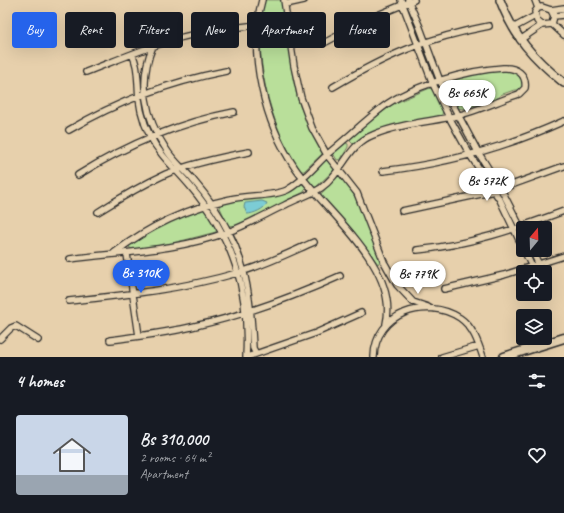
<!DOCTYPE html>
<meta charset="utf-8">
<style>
:root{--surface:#171b24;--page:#242831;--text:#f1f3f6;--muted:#9ea1a6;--line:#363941;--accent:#2563eb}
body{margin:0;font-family:Caveat,sans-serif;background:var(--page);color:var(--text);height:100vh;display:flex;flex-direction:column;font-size:15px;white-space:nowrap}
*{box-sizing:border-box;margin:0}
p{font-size:13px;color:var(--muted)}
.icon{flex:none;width:22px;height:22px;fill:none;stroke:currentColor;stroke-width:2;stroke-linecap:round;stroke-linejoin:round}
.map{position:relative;height:357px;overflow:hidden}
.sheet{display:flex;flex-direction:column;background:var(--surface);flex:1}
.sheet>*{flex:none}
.guide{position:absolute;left:12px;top:12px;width:540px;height:36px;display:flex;gap:8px}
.needle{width:26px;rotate:19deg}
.fabs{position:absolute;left:516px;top:221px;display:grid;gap:8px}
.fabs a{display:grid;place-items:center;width:36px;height:36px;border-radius:4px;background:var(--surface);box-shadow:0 4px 16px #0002;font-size:20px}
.price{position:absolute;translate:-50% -34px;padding:0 9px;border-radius:14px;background:#fff;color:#222;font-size:13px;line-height:26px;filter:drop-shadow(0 1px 2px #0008)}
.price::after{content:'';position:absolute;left:50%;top:24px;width:12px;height:9px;margin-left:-6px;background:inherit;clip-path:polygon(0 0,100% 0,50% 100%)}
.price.selected{background:var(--accent);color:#fff}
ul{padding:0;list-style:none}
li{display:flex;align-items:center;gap:12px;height:100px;padding:0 16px}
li+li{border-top:1px solid var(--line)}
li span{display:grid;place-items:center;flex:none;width:112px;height:80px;border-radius:4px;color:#555}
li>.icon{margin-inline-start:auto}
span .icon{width:48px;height:48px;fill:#fffc;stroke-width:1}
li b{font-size:17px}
h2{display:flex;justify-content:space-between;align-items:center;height:48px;padding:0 16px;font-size:17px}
.pill{padding:0 14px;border-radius:4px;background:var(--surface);box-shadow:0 4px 16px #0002;font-size:14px;line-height:36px}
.pill.selected{background:var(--accent);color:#fff}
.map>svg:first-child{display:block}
.green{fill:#b9df9a;stroke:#728562}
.water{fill:#7cccd5;stroke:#5c8c91}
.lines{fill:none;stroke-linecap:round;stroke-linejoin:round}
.minor-casing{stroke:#2b2b2b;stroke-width:8}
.tertiary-casing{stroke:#2b2b2b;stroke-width:10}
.secondary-casing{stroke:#2b2b2b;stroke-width:11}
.minor{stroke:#e8d4b2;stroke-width:5.5}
.tertiary{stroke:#e8d4b2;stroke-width:7}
.secondary{stroke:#e8d4b2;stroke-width:8}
</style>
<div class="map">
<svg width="564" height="357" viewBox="0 0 564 357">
<rect width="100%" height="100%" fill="#e7d0ac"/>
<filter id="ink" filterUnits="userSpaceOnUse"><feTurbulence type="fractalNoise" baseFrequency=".025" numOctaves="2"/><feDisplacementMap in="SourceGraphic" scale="8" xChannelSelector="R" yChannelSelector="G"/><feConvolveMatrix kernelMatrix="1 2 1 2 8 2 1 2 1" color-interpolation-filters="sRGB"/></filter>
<g filter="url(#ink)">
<path class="green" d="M264 0H281C288 35 289 71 300 106 306 122 316 137 323 153L304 171H301C269 126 252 54 264 0Z
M510 69 521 76 524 85 520 90H514L500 95 498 98 463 109 458 108 446 88 447 81 454 78Z
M430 88C436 92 445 107 442 115L363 137 353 144 348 139 393 104Z
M344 142 348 144V147L341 159 337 160 333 153Z
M325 160H327L334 168V170L316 187H313L307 180 308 175Z
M339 176 344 178 359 204 381 260 378 264 353 230 320 195 335 178Z
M302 184 306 187 304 192 239 225 228 226 219 205 221 203 252 198Z
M204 208 217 228 216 232 173 243 133 250 129 247 130 244 162 225Z"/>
<path class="water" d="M262 201 267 203C265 209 253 214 247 214L244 207 245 203Z"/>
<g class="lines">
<g class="minor-casing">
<path id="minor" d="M262 0C247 53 265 124 295 168 324 211 400 266 386 324
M284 0 294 66 301 98 312 128 327 155 357 193 384 262 397 285 413 302 428 307
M401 0 433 84 449 117 470 155 500 200 523 248
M408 0 419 25 440 81 478 152 501 189 523 232
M535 0 538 8
M286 4 304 0
M542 7 551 10 554 16 552 24 542 25 537 21 535 12 538 8Z
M551 10 564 8
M554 16 564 15
M552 24 564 35
M513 28 535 16
M520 40 542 25
M324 43 373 17 414 0
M153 46C138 81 145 118 166 149 173 161 185 170 194 181 207 196 219 213 228 231 248 268 251 307 253 348L256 354
M132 54C137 64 137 71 138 83 138 101 142 120 150 136 160 156 176 169 190 186 233 237 250 290 246 357
M86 72C117 60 147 47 179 38 204 31 231 28 257 25
M333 87C387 55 426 38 489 26
M69 130C118 101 170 82 226 71
M383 171C445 164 507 147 564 121
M78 175C128 144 177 123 234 112
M402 211 495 191 564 166
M98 212C120 198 142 185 166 174 192 163 222 157 249 152
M417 250C469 245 516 229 564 211
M524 250 532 267
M532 250 539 265
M127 254 139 336
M70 259C123 252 177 251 228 232 247 225 266 214 285 205 296 199 310 195 321 188 343 173 347 145 373 135 399 124 428 122 456 116 477 111 498 101 519 94L525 88C527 74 516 67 503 68 469 70 410 86 383 107 365 121 348 137 330 152 316 164 304 181 287 190 273 197 247 195 231 199 188 208 149 226 114 253
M444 289 504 275 564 256
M69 301C126 295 182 289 237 273 263 266 289 253 314 242
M0 339 11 328 16 326 38 340
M110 340C139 336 167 333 195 326 245 315 293 297 340 276
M247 357 316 333 361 313
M374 357C375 313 426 296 460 318 473 327 478 342 483 357
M442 357 479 346"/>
</g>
<g class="tertiary-casing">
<path id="tertiary" d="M500 0C514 37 533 58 564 83"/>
</g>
<g class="secondary-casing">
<path id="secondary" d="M504 357 564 338"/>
</g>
<use href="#minor" class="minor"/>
<use href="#tertiary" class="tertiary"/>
<use href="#secondary" class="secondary"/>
</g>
</g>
</svg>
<div class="fabs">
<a><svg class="needle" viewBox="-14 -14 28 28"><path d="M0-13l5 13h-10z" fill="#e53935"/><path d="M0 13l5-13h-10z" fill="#9ea1a6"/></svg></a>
<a><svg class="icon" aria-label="locate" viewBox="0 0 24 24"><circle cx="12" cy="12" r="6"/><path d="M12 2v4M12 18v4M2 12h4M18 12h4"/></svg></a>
<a><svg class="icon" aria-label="layers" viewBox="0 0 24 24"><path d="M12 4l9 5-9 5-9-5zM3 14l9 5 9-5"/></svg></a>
</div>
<b class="price" style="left:467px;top:114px">Bs 665K</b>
<b class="price" style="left:487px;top:202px">Bs 572K</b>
<b class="price selected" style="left:141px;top:294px">Bs 310K</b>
<b class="price" style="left:418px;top:295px">Bs 779K</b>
<div class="guide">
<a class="pill selected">Buy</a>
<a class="pill">Rent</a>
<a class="pill">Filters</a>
<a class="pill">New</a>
<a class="pill">Apartment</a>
<a class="pill">House</a>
</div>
</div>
<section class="sheet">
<h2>4 homes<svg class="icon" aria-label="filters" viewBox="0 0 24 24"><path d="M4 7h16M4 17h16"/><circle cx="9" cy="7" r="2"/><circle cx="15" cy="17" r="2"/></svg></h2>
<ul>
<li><span style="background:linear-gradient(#c9d6e8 75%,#9aa5b1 0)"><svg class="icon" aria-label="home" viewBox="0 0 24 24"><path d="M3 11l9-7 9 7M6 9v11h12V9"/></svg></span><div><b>Bs 310,000</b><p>2 rooms · 64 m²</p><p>Apartment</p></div><svg class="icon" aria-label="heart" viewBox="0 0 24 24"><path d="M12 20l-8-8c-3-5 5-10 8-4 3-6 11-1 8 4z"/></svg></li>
</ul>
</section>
